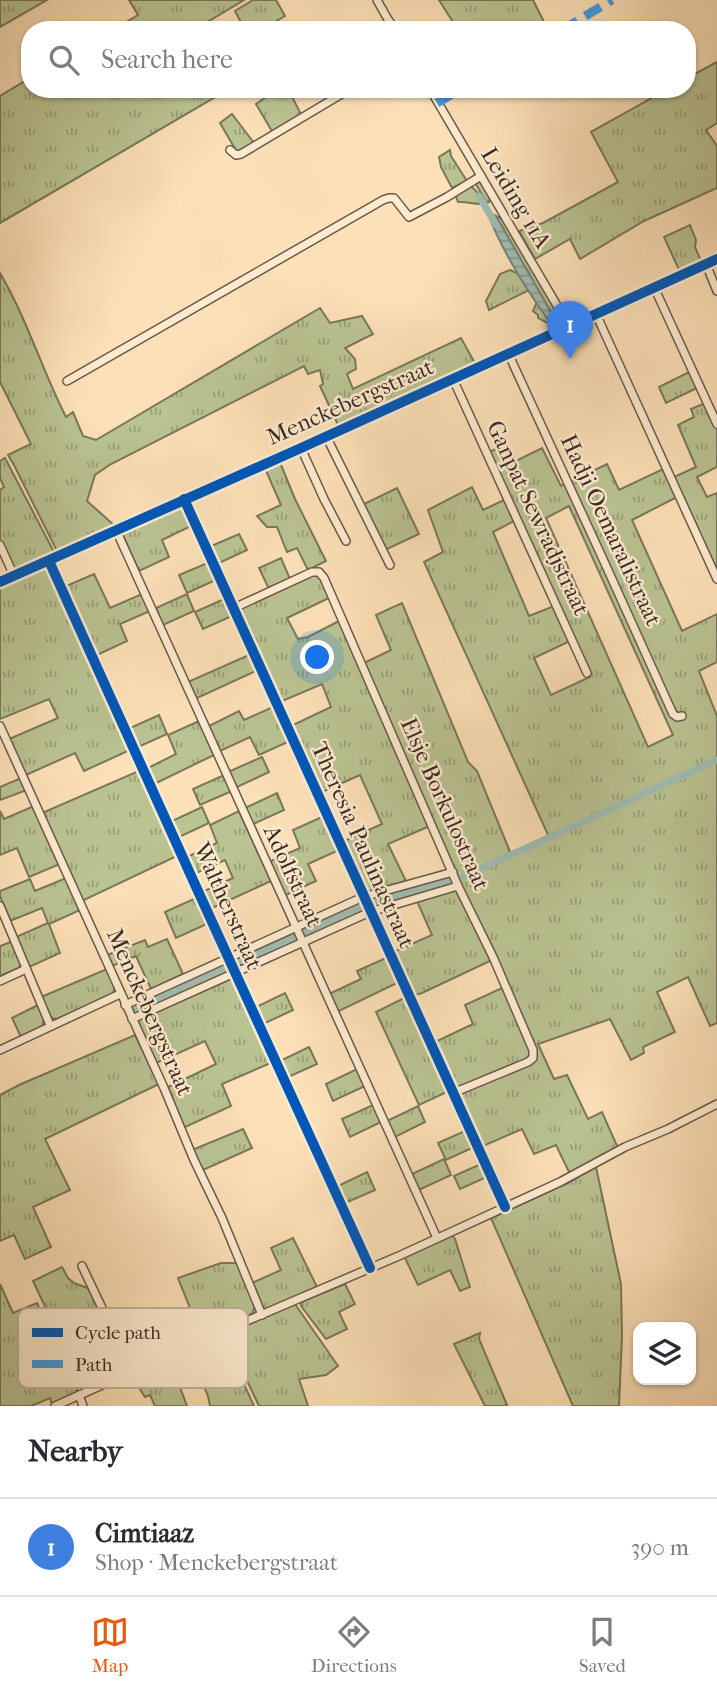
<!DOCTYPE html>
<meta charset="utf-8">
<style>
:root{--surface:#fff;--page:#f2f2f3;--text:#2b2b33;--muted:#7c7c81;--line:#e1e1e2;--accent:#ea580c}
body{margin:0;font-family:"IM FELL French Canon",serif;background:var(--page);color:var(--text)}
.controls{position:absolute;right:21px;bottom:21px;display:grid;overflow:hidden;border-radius:14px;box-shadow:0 2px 5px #0004}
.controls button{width:63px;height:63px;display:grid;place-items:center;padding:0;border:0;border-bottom:2px solid var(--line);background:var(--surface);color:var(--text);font:35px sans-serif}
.you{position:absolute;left:318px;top:658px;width:24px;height:24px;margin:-18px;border:5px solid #fff;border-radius:50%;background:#1a73e8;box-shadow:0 0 0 10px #1a73e833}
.badge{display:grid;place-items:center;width:46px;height:46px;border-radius:50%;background:var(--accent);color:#fff;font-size:23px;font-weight:700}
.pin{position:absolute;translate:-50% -58px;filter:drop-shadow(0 2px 4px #0008)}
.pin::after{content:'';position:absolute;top:37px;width:24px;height:21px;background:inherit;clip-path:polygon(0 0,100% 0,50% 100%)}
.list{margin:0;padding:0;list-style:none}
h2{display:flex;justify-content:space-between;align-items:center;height:91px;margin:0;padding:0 28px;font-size:30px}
h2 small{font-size:23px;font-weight:400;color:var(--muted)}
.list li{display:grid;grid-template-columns:46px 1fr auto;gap:21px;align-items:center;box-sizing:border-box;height:98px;padding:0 28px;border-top:2px solid var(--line)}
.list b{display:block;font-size:26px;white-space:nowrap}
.list p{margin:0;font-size:23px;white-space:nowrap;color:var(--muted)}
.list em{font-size:23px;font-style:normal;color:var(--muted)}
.icon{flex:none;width:38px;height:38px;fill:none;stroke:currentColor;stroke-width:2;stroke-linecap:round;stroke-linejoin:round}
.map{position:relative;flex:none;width:717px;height:1406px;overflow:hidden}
.search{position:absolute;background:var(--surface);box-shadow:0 2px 5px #0004;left:21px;right:21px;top:21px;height:77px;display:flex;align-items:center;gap:18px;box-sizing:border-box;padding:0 24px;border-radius:28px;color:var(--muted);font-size:26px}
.sheet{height:189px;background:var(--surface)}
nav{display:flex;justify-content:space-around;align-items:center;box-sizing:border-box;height:98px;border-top:2px solid var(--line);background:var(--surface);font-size:19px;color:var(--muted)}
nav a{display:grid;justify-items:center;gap:4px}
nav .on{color:var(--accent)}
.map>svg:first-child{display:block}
.grass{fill:url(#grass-tufts);stroke:#7a775a;stroke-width:2;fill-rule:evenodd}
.water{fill:url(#water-rules);stroke:#788279;stroke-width:2}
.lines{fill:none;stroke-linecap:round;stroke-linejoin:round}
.canal{stroke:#a0bcb3;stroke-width:7}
.minor-casing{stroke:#6b5848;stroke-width:10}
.minor{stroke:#fdebd0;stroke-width:7}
.quiet{stroke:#3f9ce0;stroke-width:9;stroke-dasharray:18 9;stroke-linecap:butt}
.cycleway-casing{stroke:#fdebd0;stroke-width:15}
.cycleway{stroke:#0057b8;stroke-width:10}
.labels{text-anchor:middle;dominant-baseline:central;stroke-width:5;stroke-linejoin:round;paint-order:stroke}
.street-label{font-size:23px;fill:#3b2b23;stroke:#fdebd0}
.key{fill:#fdebd0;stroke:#c3b19c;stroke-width:2}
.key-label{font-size:19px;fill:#3b2b23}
</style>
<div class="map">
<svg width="717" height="1406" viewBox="0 0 717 1406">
<defs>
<pattern id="grass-tufts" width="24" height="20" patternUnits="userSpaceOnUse" patternTransform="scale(1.75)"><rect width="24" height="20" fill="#bac392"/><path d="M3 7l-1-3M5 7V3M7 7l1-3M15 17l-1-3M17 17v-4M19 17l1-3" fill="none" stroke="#989f77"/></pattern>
<pattern id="water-rules" width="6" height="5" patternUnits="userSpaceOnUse" patternTransform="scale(1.75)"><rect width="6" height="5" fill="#a0bcb3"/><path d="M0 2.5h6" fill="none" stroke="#849991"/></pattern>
</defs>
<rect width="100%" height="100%" fill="#fce0b7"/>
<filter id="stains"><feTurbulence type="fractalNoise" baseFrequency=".00286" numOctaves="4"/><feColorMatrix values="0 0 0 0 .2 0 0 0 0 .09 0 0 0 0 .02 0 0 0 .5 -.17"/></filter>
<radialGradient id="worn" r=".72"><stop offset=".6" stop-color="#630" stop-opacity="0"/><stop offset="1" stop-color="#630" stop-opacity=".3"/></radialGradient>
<g class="grass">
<path d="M0 0H47L0 27Z"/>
<path d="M129 0H244L194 30H113L138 15Z"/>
<path d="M253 0H276L285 16 261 30H245L235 11Z"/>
<path d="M439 0H533L548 30H477L476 28 458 30Z"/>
<path d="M717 62V123L706 130 717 146V188L644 221 580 259 570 239 535 259 519 231 543 223 618 182 591 132 668 89H687V78Z"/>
<path d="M30 78V89H220L222 93 0 223V96Z"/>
<path d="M267 89H290L289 91 302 116 273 133 256 104 269 95Z"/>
<path d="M232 114 254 143 241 152H237L220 123Z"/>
<path d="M450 150 451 156 467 181 452 188 441 167 439 157Z"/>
<path d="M479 179 490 198 489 202C479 207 469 201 458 202L455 194 469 184 485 200 474 181Z"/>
<path d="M496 216 503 219 560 317V321L555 327 538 318V315L533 311 537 302 551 323 556 321Z"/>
<path d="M690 225 696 240 695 247 702 263 680 272 664 237Z"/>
<path d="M510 270 519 274 529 290 489 310 486 301 500 274Z"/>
<path d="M0 273C27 319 42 370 66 417L73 412 83 436 96 440 320 308 330 323 362 316 373 334 345 348 355 359 356 369 347 374 353 389 461 338 476 365 339 427 320 386 323 384 320 370 308 374 304 366 111 464 95 475 87 501 116 527 58 553 14 465 8 455 31 444 0 382Z"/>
<path d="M691 371 699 387 666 403 659 387Z"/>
<path d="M705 403 717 427V467L697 477 707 497 717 493V576L672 478 696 467 678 425 694 417 691 409Z"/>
<path d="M507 444 516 461 542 448 561 486 607 464 619 490 663 469 677 497 632 520 682 631 717 614V662L699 671 717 716V1023L710 1026 688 977 657 992 675 1032 643 1047 644 1053 631 1060 610 1019 538 1044 554 1079 567 1075 588 1119 602 1112 618 1148 570 1174 556 1145 534 1154 522 1129 481 1147 456 1095 529 1063 536 1051 532 1039 460 885 364 663 391 650 376 615 402 603 468 762 477 771 511 854 549 837 424 562 443 552 428 510 472 487 483 510 506 499 516 520 493 532 529 616 554 606 570 641 534 658 551 695 590 677 542 566 489 452ZM569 506 673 735 648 747 546 518Z"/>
<path d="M5 458 55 554 19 570 14 569 12 567 0 540V490L4 487 0 478V461Z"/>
<path d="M279 460 295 499 326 561 308 570 297 548 287 552 277 527H267L257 516 281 505 264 466Z"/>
<path d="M397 488 419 534 385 550 362 505Z"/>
<path d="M182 504 191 526 162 540 169 557 139 571 122 533 124 530Z"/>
<path d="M239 534 247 550 217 564 209 547Z"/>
<path d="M281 558 290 579 269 589 259 568Z"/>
<path d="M210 562 218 579 187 593 179 575Z"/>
<path d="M45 566 48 567 132 749 84 771 75 753 26 775 9 739 58 718 49 699 0 719V585Z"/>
<path d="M94 574 110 608 142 594 150 611 120 624 127 641 95 656 64 587Z"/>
<path d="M318 574 331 597 287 618 298 639 308 637 341 620 430 826 388 844 406 881 364 893 342 842 382 824 360 775 320 793 291 726 331 707 322 684 280 702 239 608 305 576Z"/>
<path d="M187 594 194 611 163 625 156 608Z"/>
<path d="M226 598 234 615 203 629 195 612Z"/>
<path d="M251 654 258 670 195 699 188 682Z"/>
<path d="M275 706 290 741 259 755 250 737 218 752 207 727 239 711 244 720Z"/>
<path d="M159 715 167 734 136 748 128 729Z"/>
<path d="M199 721 214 755 152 785 146 769 176 754 168 735Z"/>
<path d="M262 757 269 772 235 788 228 772Z"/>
<path d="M141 770 179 855 82 901 42 813Z"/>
<path d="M224 775 232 791 200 805 193 789Z"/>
<path d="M21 778 27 790 0 800V787Z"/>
<path d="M277 793 284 810 253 824 245 808Z"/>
<path d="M34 806 60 864 29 877 17 848 0 855V811L4 819Z"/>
<path d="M202 807 209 823 177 838 170 822Z"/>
<path d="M239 811 271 881 210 909 202 892 233 878 225 860 194 874 187 857 217 843 210 825Z"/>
<path d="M324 816 339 850 308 864 316 881 284 896 269 862 300 848 293 830Z"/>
<path d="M452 875 456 884 370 908 367 898Z"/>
<path d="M66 878 80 910 49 924 60 953 27 968 16 937 48 923 42 908 10 921 0 896V891L30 879 35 891Z"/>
<path d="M457 889 492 960 422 993 411 996 391 953 432 935 417 901Z"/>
<path d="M198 897 209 923 176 938 165 912Z"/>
<path d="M360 902 363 903 365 911 304 938 300 932 301 926Z"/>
<path d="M291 932H294L297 939 296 942 236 967 233 960Z"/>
<path d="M167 939 183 974 151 989 136 956 112 966 107 955 145 940 148 947Z"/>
<path d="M13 941 21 962 19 968 0 976V946Z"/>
<path d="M388 957 399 982 337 1012 329 994 361 979 357 971Z"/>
<path d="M224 962 227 963 229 971 227 973 134 1016 130 1008 132 1004Z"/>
<path d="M107 969C111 977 118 987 112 995L57 1019 51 1018 41 997Z"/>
<path d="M234 977 273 1062 222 1084 231 1106 183 1128 166 1088 216 1064 205 1041 154 1064 136 1023 138 1020Z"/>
<path d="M504 987 530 1044 531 1057 527 1060 455 1090 433 1043 473 1024 465 1005Z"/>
<path d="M285 993 293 1010 261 1025 254 1008Z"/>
<path d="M406 997 449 1091 419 1105 376 1012Z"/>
<path d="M38 1005C41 1013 46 1020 42 1027L21 1037 12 1018Z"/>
<path d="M135 1035 159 1084 45 1139 70 1190 33 1207 51 1247 25 1259 14 1235 0 1241V1095L19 1085Z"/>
<path d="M309 1047 317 1064 286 1078 278 1062Z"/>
<path d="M357 1069 365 1086 333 1101 326 1084Z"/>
<path d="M373 1105 381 1122 350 1137 342 1119Z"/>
<path d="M418 1106 425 1122 395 1137 387 1121Z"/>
<path d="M243 1129 252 1148 201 1171 192 1150Z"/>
<path d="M467 1130 474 1147 446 1160 438 1143Z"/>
<path d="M444 1159 451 1175 419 1190 412 1174Z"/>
<path d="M483 1163 489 1176 460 1189 454 1176Z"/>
<path d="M596 1167 621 1284 622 1336 619 1406H573L491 1218 566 1184Z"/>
<path d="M367 1172 375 1190 343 1204 336 1187Z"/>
<path d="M451 1234 455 1239 470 1287 460 1291 450 1270 418 1285 404 1256Z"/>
<path d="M293 1238 317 1287 265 1310 261 1309 257 1292 252 1283 281 1270 271 1248Z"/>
<path d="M221 1263H239C243 1274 258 1302 253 1312 250 1318 210 1334 202 1338L178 1278Z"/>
<path d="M62 1267 68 1278 74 1283 88 1288 106 1323 124 1368 123 1372 84 1390 33 1281Z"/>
<path d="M0 1284 13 1313 37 1303 78 1388 75 1393 52 1404 50 1398 31 1406H0Z"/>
<path d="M345 1284 355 1304 339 1312 347 1329 326 1339 301 1306V1302Z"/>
<path d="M295 1304 338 1366 326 1375 299 1379 308 1406H259L241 1368 219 1335Z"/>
<path d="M480 1333 479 1339 507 1405 504 1406H485L454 1344Z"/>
<path d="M216 1338 237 1369 254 1406H210L208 1396 188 1349Z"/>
<path d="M169 1358 187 1406H155L150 1395 145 1397 131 1375Z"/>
</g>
<path class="water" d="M496 216 556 321 551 324C528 292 505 256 490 219Z"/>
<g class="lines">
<g class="canal">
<path d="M479 196 496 225"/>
<path d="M463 877 717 760"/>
<path d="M371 902 448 882"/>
<path d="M305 932 361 906"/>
<path d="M242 960 294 937"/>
<path d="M134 1009 224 967"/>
</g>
<g class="minor-casing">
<g id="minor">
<path d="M377 0 394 30"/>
<path d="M376 30 390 22"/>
<path d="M430 89 569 326"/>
<path d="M230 150 236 155 241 154 350 89"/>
<path d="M706 264 717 291"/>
<path d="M654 287 717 424"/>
<path d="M596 314 717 579"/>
<path d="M508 353 602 557 673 714 677 717 682 716"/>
<path d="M453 379 587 673"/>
<path d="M67 381 383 200 389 198H394L409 217 447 197 481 176"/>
<path d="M326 436 390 565"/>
<path d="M301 448 324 499 346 541"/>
<path d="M184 499 505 1207"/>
<path d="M116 530 437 1238"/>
<path d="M0 545 14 576"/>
<path d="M49 561C155 797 262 1033 370 1268"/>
<path d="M0 582 301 448 717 259"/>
<path d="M234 608 312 572H319L324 578 458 886 493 957 533 1050V1058L528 1062 453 1093"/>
<path d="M0 726 164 1088 194 1160 222 1218 262 1315"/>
<path d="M0 906 50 1025"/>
<path d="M0 981 26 969"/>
<path d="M125 1005 363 897 453 872"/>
<path d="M132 1019 370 912 458 886"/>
<path d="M0 1050 120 994"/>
<path d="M82 1266 113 1331 130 1373"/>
<path d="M79 1395 83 1406"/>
<path d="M55 1406 221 1332 401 1255 560 1182 625 1147 668 1129 717 1104"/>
</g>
</g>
<use href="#minor" class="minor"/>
<g class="quiet">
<path d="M562 30 612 0"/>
<path d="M437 103 461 89"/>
</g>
<g class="cycleway-casing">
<g id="cycleway">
<path d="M184 499 505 1207"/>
<path d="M49 561C155 797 262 1033 370 1268"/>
<path d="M0 582 301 448 717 259"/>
</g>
</g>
<use href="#cycleway" class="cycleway"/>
</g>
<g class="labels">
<g class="street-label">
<text transform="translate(516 198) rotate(59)">Leiding 11A</text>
<text transform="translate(350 402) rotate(-24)">Menckebergstraat</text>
<text transform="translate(538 518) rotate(65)">Ganpat Sewradjstraat</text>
<text transform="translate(611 530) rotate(65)">Hadji Oemaralistraat</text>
<text transform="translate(445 804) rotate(66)">Elsje Borkulostraat</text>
<text transform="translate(363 845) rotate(66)">Theresia Paulinastraat</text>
<text transform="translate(293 876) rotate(65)">Adolfstraat</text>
<text transform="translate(228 906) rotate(66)">Waltherstraat</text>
<text transform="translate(150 1012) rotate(66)">Menckebergstraat</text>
</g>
</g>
<rect x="18" y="1308" width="230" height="80" rx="10" class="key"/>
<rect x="32" y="1328" width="31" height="9" fill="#0057b8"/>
<rect x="32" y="1360" width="31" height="8" fill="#3f9ce0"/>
<g class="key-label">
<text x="75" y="1339">Cycle path</text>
<text x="75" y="1371">Path</text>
</g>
<rect width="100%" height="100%" filter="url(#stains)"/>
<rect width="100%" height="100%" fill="url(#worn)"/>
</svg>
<div class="controls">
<button><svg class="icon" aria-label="layers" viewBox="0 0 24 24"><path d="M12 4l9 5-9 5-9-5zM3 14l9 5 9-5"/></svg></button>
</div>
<div class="you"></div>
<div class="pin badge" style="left:570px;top:359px;background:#3f7fe0">1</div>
<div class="search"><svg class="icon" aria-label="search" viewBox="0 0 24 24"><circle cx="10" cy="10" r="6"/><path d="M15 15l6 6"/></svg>Search here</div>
</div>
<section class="sheet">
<h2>Nearby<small></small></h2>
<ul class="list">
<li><span class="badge" style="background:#3f7fe0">1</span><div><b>Cimtiaaz</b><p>Shop · Menckebergstraat</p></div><em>390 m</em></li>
</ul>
</section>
<nav>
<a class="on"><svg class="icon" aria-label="map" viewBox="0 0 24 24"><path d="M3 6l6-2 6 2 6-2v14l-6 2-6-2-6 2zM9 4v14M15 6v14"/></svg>Map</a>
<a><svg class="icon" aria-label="directions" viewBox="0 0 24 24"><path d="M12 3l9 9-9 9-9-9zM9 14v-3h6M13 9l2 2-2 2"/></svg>Directions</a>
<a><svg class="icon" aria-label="saved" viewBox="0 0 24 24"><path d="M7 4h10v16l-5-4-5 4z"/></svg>Saved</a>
</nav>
